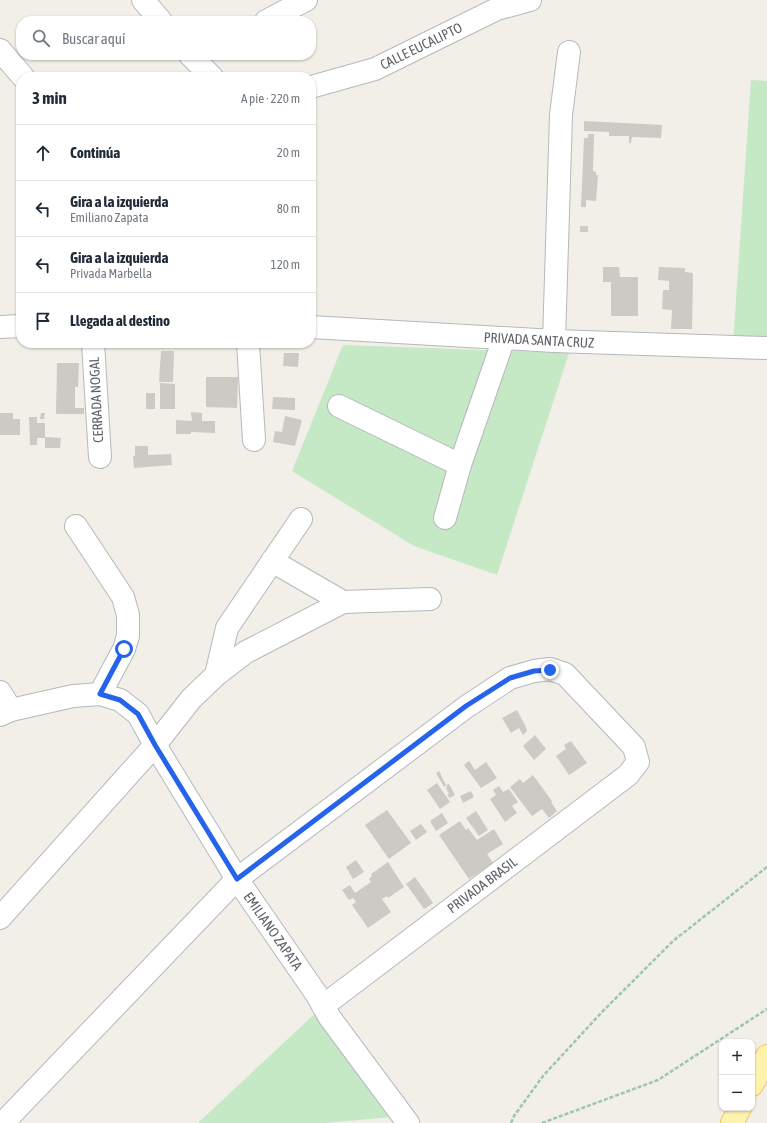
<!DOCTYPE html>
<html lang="es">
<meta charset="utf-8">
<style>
:root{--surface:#fff;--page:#f6f6f7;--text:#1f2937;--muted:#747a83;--line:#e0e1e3}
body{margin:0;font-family:"Asap Condensed",sans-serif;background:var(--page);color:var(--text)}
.controls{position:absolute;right:12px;bottom:12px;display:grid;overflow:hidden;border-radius:8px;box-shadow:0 1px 3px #0004}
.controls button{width:36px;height:36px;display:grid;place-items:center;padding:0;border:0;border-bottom:1px solid var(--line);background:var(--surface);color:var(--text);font:20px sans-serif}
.stop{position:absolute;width:12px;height:12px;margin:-9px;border:3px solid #2563eb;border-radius:50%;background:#fff}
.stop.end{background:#2563eb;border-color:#fff;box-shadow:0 1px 4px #0008}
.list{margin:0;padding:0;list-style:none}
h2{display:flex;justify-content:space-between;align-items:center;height:52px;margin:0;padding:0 16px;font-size:17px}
h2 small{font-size:13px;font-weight:400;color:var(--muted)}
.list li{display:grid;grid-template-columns:26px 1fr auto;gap:12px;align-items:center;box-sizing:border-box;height:56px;padding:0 16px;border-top:1px solid var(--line)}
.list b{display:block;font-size:15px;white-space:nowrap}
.list p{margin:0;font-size:13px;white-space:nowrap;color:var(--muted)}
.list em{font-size:13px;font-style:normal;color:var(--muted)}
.icon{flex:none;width:22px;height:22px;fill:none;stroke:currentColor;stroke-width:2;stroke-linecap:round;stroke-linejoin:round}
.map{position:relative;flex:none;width:767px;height:1123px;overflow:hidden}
.search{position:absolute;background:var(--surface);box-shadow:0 1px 3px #0004;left:16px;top:16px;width:300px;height:44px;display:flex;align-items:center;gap:10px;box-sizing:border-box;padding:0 14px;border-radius:16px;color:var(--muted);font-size:15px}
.panel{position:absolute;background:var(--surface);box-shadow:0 1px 3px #0004;left:16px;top:72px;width:300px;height:276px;border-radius:16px}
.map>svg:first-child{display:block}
.green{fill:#c5e8c5}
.building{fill:#cccac5}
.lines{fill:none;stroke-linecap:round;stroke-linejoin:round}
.minor-casing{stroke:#b5b8bc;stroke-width:24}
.major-casing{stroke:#f2c960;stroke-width:24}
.path{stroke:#9cc7a9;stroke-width:2.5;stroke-dasharray:4 2;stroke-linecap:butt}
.minor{stroke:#fff;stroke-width:22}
.major{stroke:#fff2af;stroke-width:22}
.route{stroke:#2563eb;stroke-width:5}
.labels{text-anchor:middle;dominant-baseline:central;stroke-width:3.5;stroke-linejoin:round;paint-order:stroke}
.street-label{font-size:14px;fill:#5f6368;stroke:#fff}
</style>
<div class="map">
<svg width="767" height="1123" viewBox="0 0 767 1123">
<rect width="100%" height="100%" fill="#f1efe8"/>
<g class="green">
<path d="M751 80 767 81V360L732 359Z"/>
<path d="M343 345 569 353 497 575 414 546 292 471Z"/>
<path d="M323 1006 402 1116 325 1123H198Z"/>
</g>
<g class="building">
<path d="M584 121 662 125 661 138 632 137 631 143H629V136H609V132L584 131Z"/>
<path d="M588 134H594L593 171 596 172V175H598L596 201 586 200V207H581L584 138H588Z"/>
<rect x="580" y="226" width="8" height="6"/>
<path d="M603 267H619L620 277H638V316H611V282H603Z"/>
<path d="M659 267 685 268V272L693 273 692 329H671L672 310 662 309 663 290H669V281L658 280Z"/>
<path d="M161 351H174L173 382H159Z"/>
<path d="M284 353H299L298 367 283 366Z"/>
<path d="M57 363H79L78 387H75V408H84V414H56Z"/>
<path d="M206 377H238L237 408 206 407Z"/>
<path d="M160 383 175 384V409H160Z"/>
<rect x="146" y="393" width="9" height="16"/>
<path d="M273 397 295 398V410L272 409Z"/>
<path d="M191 412 202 413V421H215V433L191 432V434H176V420L192 421Z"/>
<path d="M0 413H13V419H20V435H0Z"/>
<path d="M41 413H45L44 419H40Z"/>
<path d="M285 416 302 420 295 446 273 442 275 431 282 432Z"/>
<path d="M29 417H37V423H45V437L61 438 60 448H45V438H37V445H30Z"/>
<path d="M135 446H148V455L171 454 172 465 134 468 133 456H135Z"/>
<path d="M517 710 525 725 527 731 523 735 519 728 511 733 502 718Z"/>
<path d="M535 735 546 749 534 760 523 746Z"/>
<path d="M571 741 587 763 569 775 556 756 566 749 564 745Z"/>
<path d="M469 761 475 770 486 762 497 778 481 788 464 765Z"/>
<path d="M439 771 446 785 444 787 436 773Z"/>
<path d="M533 775 552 801 551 802 557 811 549 818 542 809 532 816 510 787 520 779 523 783Z"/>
<path d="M437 783 450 802 440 809 427 790Z"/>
<path d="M449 784 455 795 450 798 447 795 449 794 446 788 447 787 446 785Z"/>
<path d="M499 786 503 792 509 789 518 802 512 806 517 813 505 822 490 799 496 795 493 790Z"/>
<path d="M471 791 474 797 463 803 460 796Z"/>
<path d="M387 810 411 843 389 859 365 825Z"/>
<path d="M476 811 488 830 479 836 466 818Z"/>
<path d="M442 813 448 823 436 831 430 821Z"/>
<path d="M460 821 466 830 468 828 477 840 494 829 503 844 487 854 493 863 469 879 439 835Z"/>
<path d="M421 824 427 832 416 840 410 831Z"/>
<path d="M356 860 364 872 353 879 346 867Z"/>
<path d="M388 862 404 887 388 898 387 896 382 899 391 912 368 928 352 905 356 902 353 898 349 900 342 890 350 885 355 893 371 882 369 879 372 876 371 874Z"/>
<path d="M415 877 433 903 424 909 406 884Z"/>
</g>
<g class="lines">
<g class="minor-casing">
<g id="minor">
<path d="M143 0 161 21"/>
<path d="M266 21 306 0"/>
<path d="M0 50 23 77"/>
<path d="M190 55 212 77"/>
<path d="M311 87 375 69 497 9 530 0"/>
<path d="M0 327 21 326"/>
<path d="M311 327 554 341 767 348"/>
<path d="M554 341 561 115 569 52"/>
<path d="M93 343 100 457"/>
<path d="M248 343 254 440"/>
<path d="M339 406 460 465 504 338"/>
<path d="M445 518 460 465"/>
<path d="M76 526 123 597 128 615V636L124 649 100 694"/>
<path d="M272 561 343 602"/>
<path d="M216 675 227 628 301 519"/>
<path d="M0 692 11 710"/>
<path d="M0 715 11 710 73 696 100 694 120 700 138 714 155 745 237 879 317 995 330 1018 408 1123"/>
<path d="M0 918 155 745 191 699 216 675 246 652 343 602 430 599"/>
<path d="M3 1123 237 879 466 707 510 678 534 671 550 669 565 674 634 747 638 762 628 775 323 1006"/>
</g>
</g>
<g class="major-casing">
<g id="major">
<path d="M752 1085 767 1056"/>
<path d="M732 1123 740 1108"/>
</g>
</g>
<g class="path">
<path d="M511 1123 514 1116 543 1076 602 1012 673 941 767 867"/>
<path d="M542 1123 658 1080 767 1009"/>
</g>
<use href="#minor" class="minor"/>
<use href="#major" class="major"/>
</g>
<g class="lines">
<path class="route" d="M124 649 100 694 120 700 138 714 155 745 237 879 466 706 510 678 534 671 550 670"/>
</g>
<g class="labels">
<g class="street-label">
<text transform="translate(421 46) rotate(-26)">CALLE EUCALIPTO</text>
<text transform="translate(539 340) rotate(3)">PRIVADA SANTA CRUZ</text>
<text transform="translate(96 400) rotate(-93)">CERRADA NOGAL</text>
<text transform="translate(482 885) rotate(-37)">PRIVADA BRASIL</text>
<text transform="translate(273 931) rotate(55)">EMILIANO ZAPATA</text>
</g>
</g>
</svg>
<div class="controls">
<button>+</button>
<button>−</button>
</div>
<div class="stop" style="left:124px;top:649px"></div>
<div class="stop end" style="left:550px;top:670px"></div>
<div class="search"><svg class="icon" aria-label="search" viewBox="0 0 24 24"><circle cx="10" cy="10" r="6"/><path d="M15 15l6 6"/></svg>Buscar aquí</div>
<section class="panel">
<h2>3 min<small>A pie · 220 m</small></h2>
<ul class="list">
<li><svg class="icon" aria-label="ahead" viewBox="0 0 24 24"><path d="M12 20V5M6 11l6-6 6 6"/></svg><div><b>Continúa</b></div><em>20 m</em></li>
<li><svg class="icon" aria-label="left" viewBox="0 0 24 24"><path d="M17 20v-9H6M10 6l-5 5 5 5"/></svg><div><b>Gira a la izquierda</b><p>Emiliano Zapata</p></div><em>80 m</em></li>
<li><svg class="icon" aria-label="left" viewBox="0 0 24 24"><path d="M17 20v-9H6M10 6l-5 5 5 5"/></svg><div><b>Gira a la izquierda</b><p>Privada Marbella</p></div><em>120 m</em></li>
<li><svg class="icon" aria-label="arrive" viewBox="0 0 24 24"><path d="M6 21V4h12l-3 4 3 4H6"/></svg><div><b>Llegada al destino</b></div></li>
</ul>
</section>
</div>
